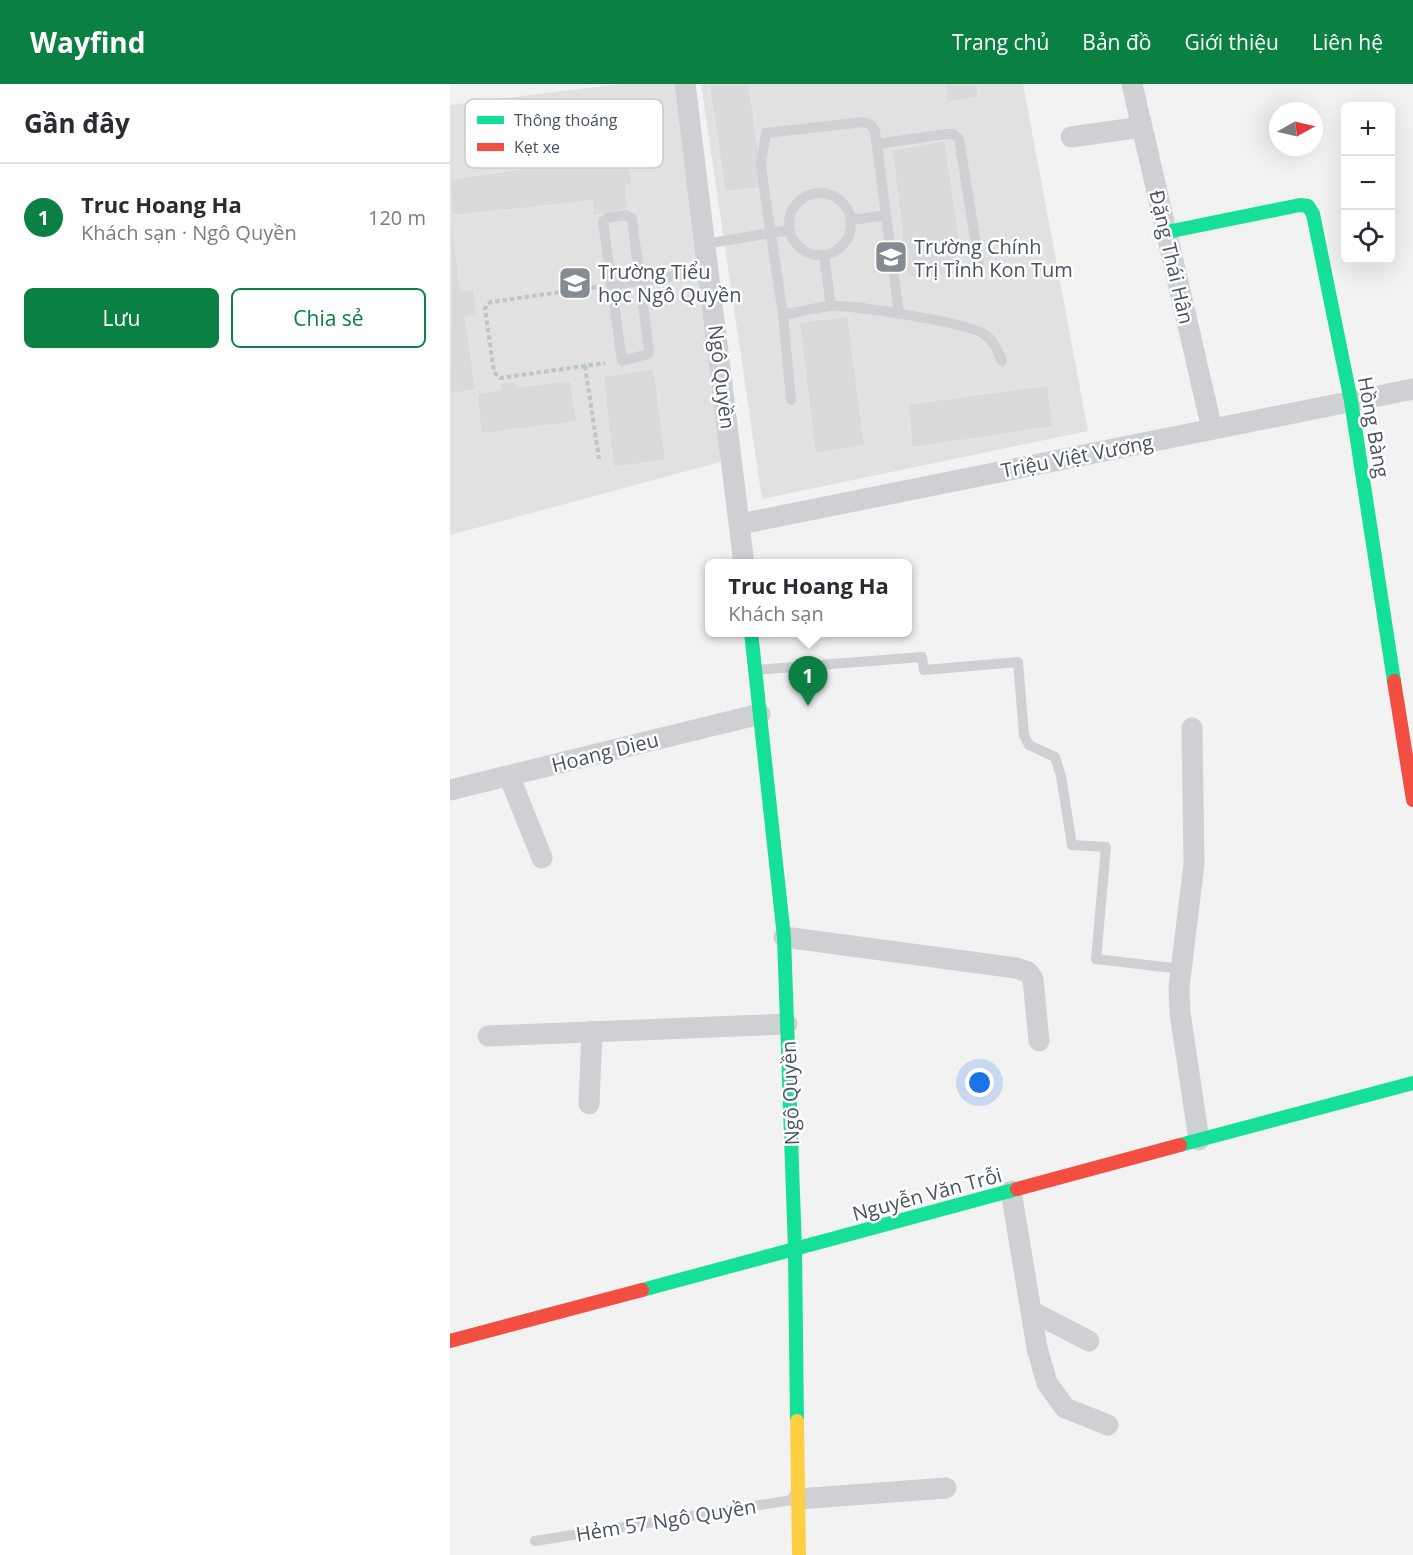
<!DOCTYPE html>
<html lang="vi">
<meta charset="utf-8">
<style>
:root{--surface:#fff;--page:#f2f2f3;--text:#2b2b33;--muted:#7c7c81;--line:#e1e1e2;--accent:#0b8043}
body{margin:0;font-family:"Open Sans",sans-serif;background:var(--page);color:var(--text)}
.controls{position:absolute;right:18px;top:18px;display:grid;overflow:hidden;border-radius:9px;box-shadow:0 6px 24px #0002}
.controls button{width:54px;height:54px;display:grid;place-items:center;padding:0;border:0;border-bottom:2px solid var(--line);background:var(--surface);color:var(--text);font:30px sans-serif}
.compass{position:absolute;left:819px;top:18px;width:54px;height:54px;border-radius:50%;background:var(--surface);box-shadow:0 6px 24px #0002;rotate:82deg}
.you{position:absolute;left:530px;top:999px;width:21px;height:21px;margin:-15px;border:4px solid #fff;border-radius:50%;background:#1a73e8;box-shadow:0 0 0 9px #1a73e833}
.badge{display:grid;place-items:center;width:39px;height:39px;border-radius:50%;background:var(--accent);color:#fff;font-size:20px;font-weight:700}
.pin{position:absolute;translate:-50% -50px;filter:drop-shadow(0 2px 3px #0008)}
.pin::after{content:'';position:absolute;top:32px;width:21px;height:18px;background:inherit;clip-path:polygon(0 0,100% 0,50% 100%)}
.popup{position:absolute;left:255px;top:475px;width:207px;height:78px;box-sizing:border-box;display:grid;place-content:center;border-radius:9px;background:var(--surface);filter:drop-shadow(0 2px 4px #0005);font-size:20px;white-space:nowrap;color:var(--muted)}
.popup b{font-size:22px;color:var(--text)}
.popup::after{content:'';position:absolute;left:50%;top:100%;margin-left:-12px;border:12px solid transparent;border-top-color:var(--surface)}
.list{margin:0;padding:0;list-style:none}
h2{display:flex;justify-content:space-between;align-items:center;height:78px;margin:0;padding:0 24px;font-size:26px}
h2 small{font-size:20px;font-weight:400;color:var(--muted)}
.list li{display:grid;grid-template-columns:39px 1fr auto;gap:18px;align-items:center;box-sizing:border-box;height:108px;padding:0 24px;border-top:2px solid var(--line)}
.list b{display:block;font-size:22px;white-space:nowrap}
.list p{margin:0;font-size:20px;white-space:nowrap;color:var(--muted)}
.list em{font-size:20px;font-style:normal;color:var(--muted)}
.actions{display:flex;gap:12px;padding:18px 24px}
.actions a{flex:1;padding:14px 0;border:2px solid var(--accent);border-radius:9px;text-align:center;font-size:21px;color:var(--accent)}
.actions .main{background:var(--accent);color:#fff}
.icon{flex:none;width:33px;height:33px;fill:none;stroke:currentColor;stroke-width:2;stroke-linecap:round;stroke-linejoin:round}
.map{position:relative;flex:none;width:963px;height:1471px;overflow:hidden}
header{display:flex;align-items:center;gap:36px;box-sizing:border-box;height:84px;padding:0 30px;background:var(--accent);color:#fff}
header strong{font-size:28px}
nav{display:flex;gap:33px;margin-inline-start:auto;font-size:21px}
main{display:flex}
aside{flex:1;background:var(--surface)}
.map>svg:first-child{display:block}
.education{fill:#e1e1e2}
.building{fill:#dadadd;stroke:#e4e4e5;stroke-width:1.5}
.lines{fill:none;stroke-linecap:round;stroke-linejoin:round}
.path{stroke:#bbc7c4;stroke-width:4;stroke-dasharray:4.5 3;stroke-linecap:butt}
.lane{stroke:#ced0d3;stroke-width:10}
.street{stroke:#ced0d3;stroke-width:21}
.fast{stroke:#16e098;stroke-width:14}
.slow{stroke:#ffcf43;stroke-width:14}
.jam{stroke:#f24e42;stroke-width:14}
.labels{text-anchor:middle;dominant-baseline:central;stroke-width:5;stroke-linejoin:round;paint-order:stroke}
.poi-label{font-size:20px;fill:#49535f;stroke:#fff;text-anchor:start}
.street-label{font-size:20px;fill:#49535f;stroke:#fff}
.key{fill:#fff;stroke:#c8cbcf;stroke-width:1.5}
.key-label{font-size:16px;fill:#49535f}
</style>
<header>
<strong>Wayfind</strong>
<nav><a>Trang chủ</a><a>Bản đồ</a><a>Giới thiệu</a><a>Liên hệ</a></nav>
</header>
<main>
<aside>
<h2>Gần đây<small></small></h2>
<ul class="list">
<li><span class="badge">1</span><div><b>Truc Hoang Ha</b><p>Khách sạn · Ngô Quyền</p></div><em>120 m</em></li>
</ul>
<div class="actions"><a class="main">Lưu</a><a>Chia sẻ</a></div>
</aside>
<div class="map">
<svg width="963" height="1471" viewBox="0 0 963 1471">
<rect width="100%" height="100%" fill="#f3f2f2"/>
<g class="education">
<path d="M169 0H224L274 377 0 451V21Z"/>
<path d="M251 0H573L638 347 312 415Z"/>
</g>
<g class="building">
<path d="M259 0H299L314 104 275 108Z"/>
<path d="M494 0H527L528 14 497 19Z"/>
<path d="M165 35 172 74 178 73 182 101 176 100 178 125 143 132 142 117 1 132 0 95 135 76 130 40Z"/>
<path d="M495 56 515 190 457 194 442 66Z"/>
<path d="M1 132 11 207 24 205 27 232 16 234 26 306 0 310Z"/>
<path d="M398 232 415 362 365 370 349 238Z"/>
<path d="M204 284 216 376 163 384 153 292Z"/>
<path d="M121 296 127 338 31 350 27 310 50 305 49 299 66 297 67 303Z"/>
<path d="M598 301 603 343 462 364 458 320Z"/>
</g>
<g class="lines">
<g class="path">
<path d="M146 203 41 218 37 220 35 225 44 288 50 294 155 279"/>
<path d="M135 282 149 375"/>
</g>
<g class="lane">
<path d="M427 60 496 50H503L509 55 530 185"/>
<circle cx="370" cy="140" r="31"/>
<path d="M176 131 182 135 199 267 198 270 172 277 153 138 157 134Z"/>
<path d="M402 136 436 131"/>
<path d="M255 160 339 146"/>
<path d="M374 172 381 222"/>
<path d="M162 201 258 187"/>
<path d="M333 231C348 228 363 224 379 222 399 220 519 239 534 250 544 256 547 267 552 277"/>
<path d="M341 316 333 231 314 104 311 79 316 49 414 38 421 41 425 47 449 230"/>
<path d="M306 586 472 573 474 586 568 578 574 651 579 661 605 673 611 692 622 761 656 763 646 875 731 885"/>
<path d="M85 1457 348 1415"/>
</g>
<g class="street">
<path d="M235 0 294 480"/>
<path d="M682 0 762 345"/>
<path d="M621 53 692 43"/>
<path d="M290 440 963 305"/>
<path d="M742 644 744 780 729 903 730 929 749 1056"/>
<path d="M59 692 92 774"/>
<path d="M0 706 310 630"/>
<path d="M334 853 566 884 578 888 583 895 589 957"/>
<path d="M38 952 337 940"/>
<path d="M139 1020 142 947"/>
<path d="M561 1107 587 1264 597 1299 615 1324 658 1341"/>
<path d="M581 1227 639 1257"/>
<path d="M348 1415 496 1404"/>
</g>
<g class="fast">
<path d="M717 148 850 121 858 122 863 130 901 317 944 597"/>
<path d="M301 548 334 853 345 1166 347 1337"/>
<path d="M730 1061 963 999"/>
<path d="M192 1206 567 1105"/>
</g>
<path class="slow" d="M347 1337 349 1471"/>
<g class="jam">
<path d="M944 597 963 716"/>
<path d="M567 1105 730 1061"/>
<path d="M0 1257 192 1206"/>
</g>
</g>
<defs>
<g id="school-square" transform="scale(1.725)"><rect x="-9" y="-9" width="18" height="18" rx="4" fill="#848b92" stroke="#fff"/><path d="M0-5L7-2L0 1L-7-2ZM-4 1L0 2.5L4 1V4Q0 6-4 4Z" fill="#fff"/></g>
</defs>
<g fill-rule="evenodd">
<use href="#school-square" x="441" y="173"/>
<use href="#school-square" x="125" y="199"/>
</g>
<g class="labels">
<g class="poi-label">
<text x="464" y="162">Trường Chính<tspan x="464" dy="23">Trị Tỉnh Kon Tum</tspan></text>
<text x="148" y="187">Trường Tiểu<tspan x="148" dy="23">học Ngô Quyền</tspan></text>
</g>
<g class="street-label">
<text transform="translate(722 173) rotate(77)">Đặng Thái Hân</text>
<text transform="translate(272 293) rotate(83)">Ngô Quyền</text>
<text transform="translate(924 343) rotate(80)">Hồng Bàng</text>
<text transform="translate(627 372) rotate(-11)">Triệu Việt Vương</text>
<text transform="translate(155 668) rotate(-14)">Hoang Dieu</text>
<text transform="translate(340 1009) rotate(-92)">Ngô Quyền</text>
<text transform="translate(477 1110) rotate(-15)">Nguyễn Văn Trỗi</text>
<text transform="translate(216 1436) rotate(-9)">Hẻm 57 Ngô Quyền</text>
</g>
</g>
<rect x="15" y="15" width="198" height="69" rx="9" class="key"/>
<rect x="27" y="32" width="27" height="8" fill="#16e098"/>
<rect x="27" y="59" width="27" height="8" fill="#f24e42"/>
<g class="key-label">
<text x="64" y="42">Thông thoáng</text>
<text x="64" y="69">Kẹt xe</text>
</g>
</svg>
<div class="controls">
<button>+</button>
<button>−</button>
<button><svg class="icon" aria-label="locate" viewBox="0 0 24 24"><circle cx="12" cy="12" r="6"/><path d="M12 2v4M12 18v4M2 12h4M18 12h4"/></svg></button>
</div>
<svg class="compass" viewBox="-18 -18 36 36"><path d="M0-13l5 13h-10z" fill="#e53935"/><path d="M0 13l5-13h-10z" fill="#7c7c81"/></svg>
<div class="you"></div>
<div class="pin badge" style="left:358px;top:622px">1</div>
<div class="popup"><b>Truc Hoang Ha</b>Khách sạn</div>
</div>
</main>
